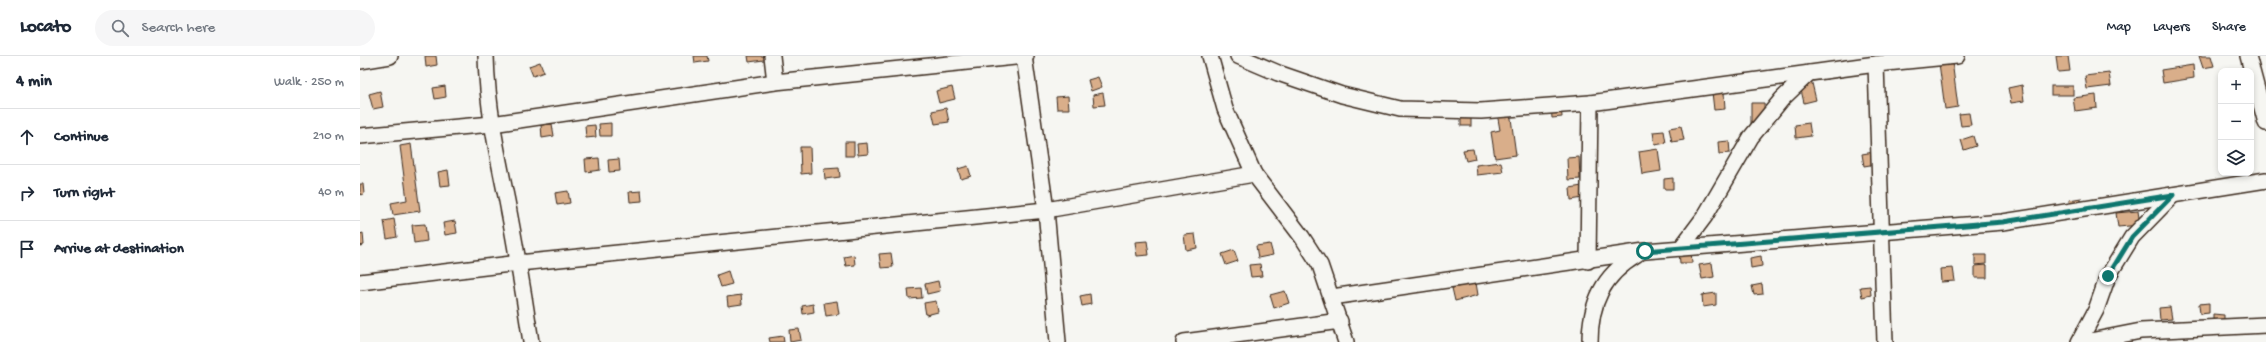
<!DOCTYPE html>
<meta charset="utf-8">
<style>
:root{--surface:#fff;--page:#f6f6f7;--text:#1f2937;--muted:#747a83;--line:#e0e1e3}
body{margin:0;font-family:"Gochi Hand",sans-serif;background:var(--page);color:var(--text)}
.controls{position:absolute;right:12px;top:12px;display:grid;overflow:hidden;border-radius:8px;box-shadow:0 2px 6px #0003}
.controls button{width:36px;height:36px;display:grid;place-items:center;padding:0;border:0;border-bottom:1px solid var(--line);background:var(--surface);color:var(--text);font:20px sans-serif}
.stop{position:absolute;width:12px;height:12px;margin:-9px;border:3px solid #0f766e;border-radius:50%;background:#fff}
.stop.end{background:#0f766e;border-color:#fff;box-shadow:0 1px 4px #0008}
.list{margin:0;padding:0;list-style:none}
h2{display:flex;justify-content:space-between;align-items:center;height:52px;margin:0;padding:0 16px;font-size:17px}
h2 small{font-size:13px;font-weight:400;color:var(--muted)}
.list li{display:grid;grid-template-columns:26px 1fr auto;gap:12px;align-items:center;box-sizing:border-box;height:56px;padding:0 16px;border-top:1px solid var(--line)}
.list b{display:block;font-size:15px;white-space:nowrap}
.list em{font-size:13px;font-style:normal;color:var(--muted)}
.icon{flex:none;width:22px;height:22px;fill:none;stroke:currentColor;stroke-width:2;stroke-linecap:round;stroke-linejoin:round}
.map{position:relative;flex:none;width:1906px;height:286px;overflow:hidden}
header{display:flex;align-items:center;gap:24px;box-sizing:border-box;height:56px;padding:0 20px;background:var(--surface);border-bottom:1px solid var(--line)}
header strong{font-size:19px}
nav{display:flex;gap:22px;margin-inline-start:auto;font-size:14px}
.search{width:280px;height:36px;background:var(--page);display:flex;align-items:center;gap:10px;box-sizing:border-box;padding:0 14px;border-radius:22px;color:var(--muted);font-size:15px}
main{display:flex}
aside{flex:1;background:var(--surface)}
.map>svg:first-child{display:block}
.building{fill:#d9ae8a;stroke:#3b2a1e}
.lines{fill:none;stroke-linecap:round;stroke-linejoin:round}
.minor-casing{stroke:#3b2a1e;stroke-width:18}
.minor{stroke:#f6f6f2;stroke-width:15}
.route{stroke:#0f766e;stroke-width:5}
</style>
<header>
<strong>Locato</strong>
<div class="search"><svg class="icon" aria-label="search" viewBox="0 0 24 24"><circle cx="10" cy="10" r="6"/><path d="M15 15l6 6"/></svg>Search here</div>
<nav><a>Map</a><a>Layers</a><a>Share</a></nav>
</header>
<main>
<aside>
<h2>4 min<small>Walk · 250 m</small></h2>
<ul class="list">
<li><svg class="icon" aria-label="ahead" viewBox="0 0 24 24"><path d="M12 20V5M6 11l6-6 6 6"/></svg><div><b>Continue</b></div><em>210 m</em></li>
<li><svg class="icon" aria-label="right" viewBox="0 0 24 24"><path d="M7 20v-9h11M14 6l5 5-5 5"/></svg><div><b>Turn right</b></div><em>40 m</em></li>
<li><svg class="icon" aria-label="arrive" viewBox="0 0 24 24"><path d="M6 21V4h12l-3 4 3 4H6"/></svg><div><b>Arrive at destination</b></div></li>
</ul>
</aside>
<div class="map">
<svg width="1906" height="286" viewBox="0 0 1906 286">
<rect width="100%" height="100%" fill="#f6f6f2"/>
<filter id="ink" filterUnits="userSpaceOnUse"><feTurbulence type="fractalNoise" baseFrequency=".025" numOctaves="2"/><feDisplacementMap in="SourceGraphic" scale="8" xChannelSelector="R" yChannelSelector="G"/><feConvolveMatrix kernelMatrix="1 2 1 2 8 2 1 2 1" color-interpolation-filters="sRGB"/></filter>
<g filter="url(#ink)">
<g class="building">
<path d="M65 0H76L77 9 66 11Z"/>
<path d="M334 0H347L348 5 335 7Z"/>
<path d="M388 0H411V3L389 6Z"/>
<path d="M1696 0H1708L1710 15 1698 16Z"/>
<path d="M1839 0H1851L1854 10 1843 12Z"/>
<path d="M1592 5 1598 51 1585 53 1579 7Z"/>
<path d="M180 6 184 16 173 20 169 10Z"/>
<path d="M1833 9 1834 22 1803 27 1801 14Z"/>
<path d="M1749 17 1751 30 1727 33 1725 20Z"/>
<path d="M738 21 742 31 731 35 728 24Z"/>
<path d="M1451 23 1456 44 1444 47 1439 25Z"/>
<path d="M1662 29 1664 45 1651 47 1648 32Z"/>
<path d="M85 30 86 41 75 43 73 32Z"/>
<rect x="1691" y="30" width="22" height="9"/>
<path d="M592 31 595 43 579 47 576 35Z"/>
<path d="M20 35 23 51 13 53 9 38Z"/>
<path d="M1352 36H1364L1365 53 1354 54Z"/>
<path d="M743 37 745 49 734 50 733 39Z"/>
<path d="M1736 39 1737 52 1715 55 1713 42Z"/>
<path d="M708 40 709 53H697L696 41Z"/>
<path d="M1391 47H1404L1405 72H1391Z"/>
<path d="M1191 50H1201L1202 61 1192 62Z"/>
<path d="M586 52 589 66 575 68 572 55Z"/>
<path d="M1150 55 1156 99 1135 102 1131 76 1140 74 1137 57Z"/>
<path d="M1609 57 1611 69 1601 70 1599 58Z"/>
<rect x="1101" y="60" width="10" height="10"/>
<path d="M251 67V80H240L239 68Z"/>
<path d="M1449 67 1451 80 1436 82 1435 69Z"/>
<path d="M192 68 194 80 182 82 181 69Z"/>
<path d="M235 69 236 81 226 82 225 70Z"/>
<path d="M1321 70 1324 84 1312 86 1309 72Z"/>
<path d="M1304 75 1306 87 1295 89 1293 76Z"/>
<path d="M1613 80 1616 90 1604 94 1601 84Z"/>
<path d="M1369 85 1370 97 1359 98 1358 86Z"/>
<rect x="485" y="86" width="9" height="14"/>
<path d="M507 87 508 98 498 99 497 88Z"/>
<path d="M51 88 60 155 33 159 31 147 47 144 40 90Z"/>
<path d="M440 91H450L451 117 441 118Z"/>
<path d="M1113 93 1115 103 1106 105 1103 94Z"/>
<path d="M1298 93 1301 115 1282 118 1279 96Z"/>
<path d="M1514 96 1516 108 1504 110 1502 98Z"/>
<path d="M1219 101 1220 123 1208 124 1207 102Z"/>
<path d="M239 102 240 114 226 116 225 103Z"/>
<path d="M259 103 260 115 249 116 248 104Z"/>
<path d="M1141 106 1143 116 1117 119 1116 109Z"/>
<path d="M608 110 611 120 601 123 598 113Z"/>
<path d="M479 112 480 121 465 123 464 113Z"/>
<path d="M88 114 90 129 80 130 78 116Z"/>
<path d="M1313 122V133H1304V123Z"/>
<path d="M0 128H3L4 138 0 139Z"/>
<path d="M1222 130 1223 142 1211 144 1210 132Z"/>
<path d="M208 135 210 147 197 149 195 137Z"/>
<path d="M281 135 282 145 270 146 269 136Z"/>
<path d="M1721 142 1722 156 1710 158 1709 144Z"/>
<path d="M1778 155 1780 169 1758 171 1756 157Z"/>
<path d="M34 163 37 181 27 183 24 165Z"/>
<path d="M95 165 97 177 85 179 83 167Z"/>
<path d="M65 168 67 185 54 187 52 169Z"/>
<path d="M3 177 4 189 0 190V178Z"/>
<path d="M835 178 837 192 826 194 824 179Z"/>
<path d="M787 185 789 199 777 200 775 186Z"/>
<path d="M910 188 913 199 898 202 896 190Z"/>
<path d="M874 194 878 205 866 209 862 198Z"/>
<path d="M1319 195H1331L1332 207H1320Z"/>
<path d="M531 197 533 211 521 212 519 198Z"/>
<path d="M494 199 495 209 486 210 484 201Z"/>
<path d="M1615 199H1626V208L1615 209Z"/>
<path d="M1401 200 1402 210 1391 212 1390 202Z"/>
<path d="M1352 207 1354 221 1342 223 1339 209Z"/>
<path d="M900 208 902 220 891 221 889 209Z"/>
<path d="M1627 209V222H1615V210Z"/>
<path d="M1593 212 1595 225 1581 226 1580 213Z"/>
<path d="M368 215 372 228 361 231 357 219Z"/>
<path d="M578 225 580 235 567 238 565 228Z"/>
<path d="M1116 227 1118 239 1095 245 1092 232Z"/>
<path d="M1402 228 1403 238 1394 239 1392 230Z"/>
<path d="M1510 230 1511 239 1502 241 1500 231Z"/>
<path d="M561 232 562 242 549 243 548 233Z"/>
<path d="M925 235 929 247 914 252 910 239Z"/>
<path d="M1356 237V249L1343 251 1342 239Z"/>
<path d="M730 238 731 248 722 250 720 240Z"/>
<path d="M381 239 382 248 368 250 367 241Z"/>
<path d="M477 245 479 258 466 260 464 247Z"/>
<path d="M576 245 578 256 566 259 564 247Z"/>
<path d="M1849 247V257L1840 258 1839 248Z"/>
<path d="M453 248 454 256 443 258 442 250Z"/>
<path d="M1810 251 1812 263 1800 264 1799 252Z"/>
<path d="M1853 258 1864 259V268L1853 267Z"/>
<path d="M439 273 441 284 430 286 429 274Z"/>
<path d="M423 280 424 286H410L409 282Z"/>
</g>
<g class="lines">
<g class="minor-casing">
<g id="minor">
<path d="M126 0C127 49 137 97 147 145 156 192 164 239 171 286"/>
<path d="M412 0 415 26"/>
<path d="M664 0 686 154 698 286"/>
<path d="M850 0 865 53 894 118 942 181 960 209 986 286"/>
<path d="M878 0 918 17 982 39 1040 53 1121 55 1230 47 1516 8 1597 0"/>
<path d="M1888 0 1906 67"/>
<path d="M0 5 30 0"/>
<path d="M1516 8 1525 286"/>
<path d="M0 80 132 68 415 26 666 0"/>
<path d="M1321 192 1345 160 1391 81 1422 43 1449 17"/>
<path d="M1228 205 1230 47"/>
<path d="M0 226 159 207 686 154 894 118"/>
<path d="M972 241 1285 195 1643 166 1906 124"/>
<path d="M824 286 980 265"/>
<path d="M1230 286C1230 247 1243 219 1277 199"/>
<path d="M1719 286 1736 254 1748 220 1772 181 1813 139"/>
<path d="M1725 286 1781 275 1906 269"/>
</g>
</g>
<use href="#minor" class="minor"/>
</g>
</g>
<g class="lines" filter="url(#ink)">
<path class="route" d="M1285 195 1643 166 1813 139 1772 181 1748 220"/>
</g>
</svg>
<div class="controls">
<button>+</button>
<button>−</button>
<button><svg class="icon" aria-label="layers" viewBox="0 0 24 24"><path d="M12 4l9 5-9 5-9-5zM3 14l9 5 9-5"/></svg></button>
</div>
<div class="stop" style="left:1285px;top:195px"></div>
<div class="stop end" style="left:1748px;top:220px"></div>
</div>
</main>
